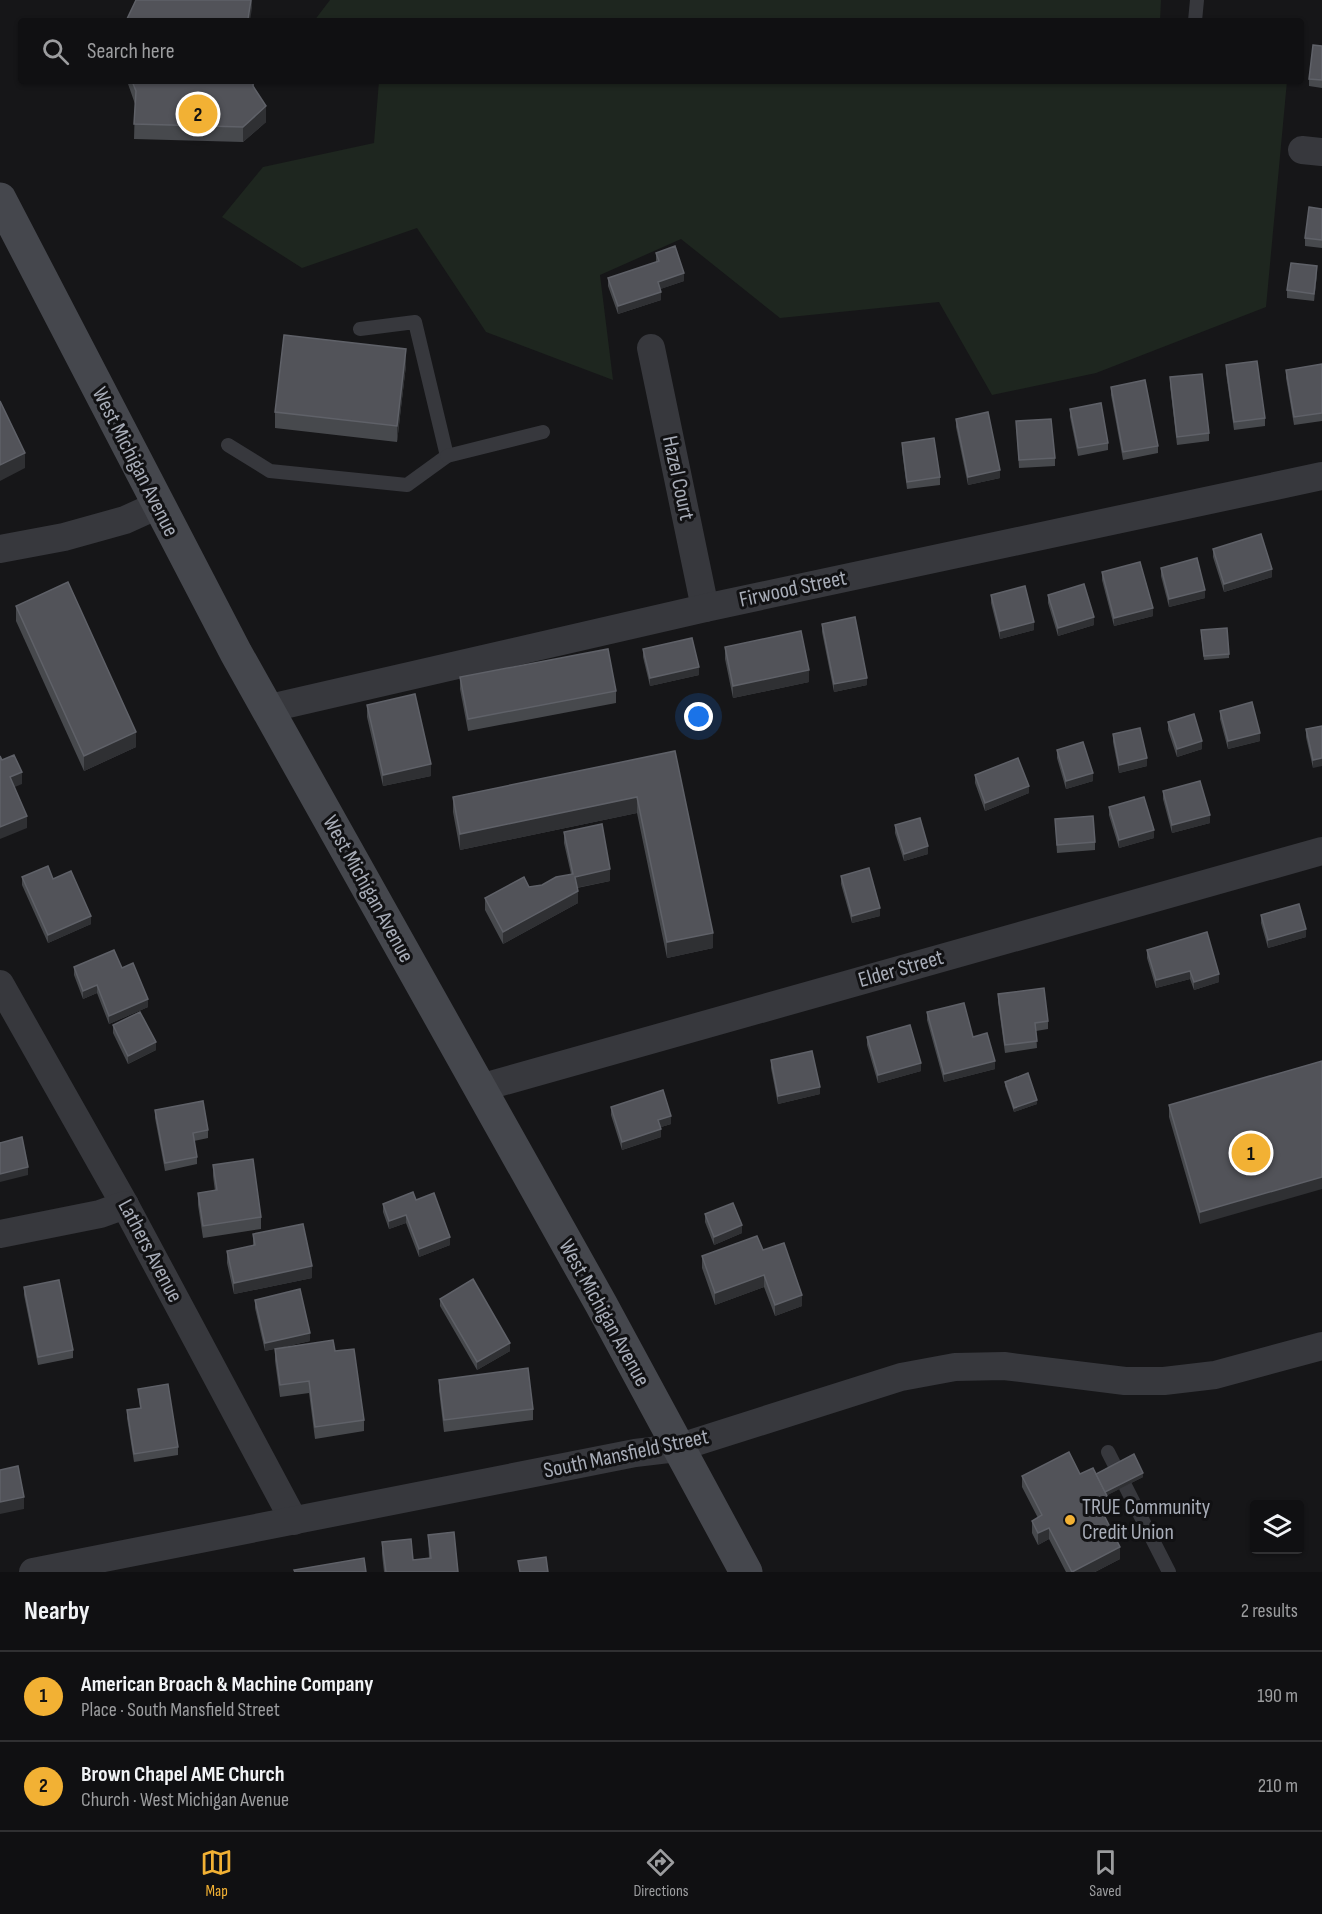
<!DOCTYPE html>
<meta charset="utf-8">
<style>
:root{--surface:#101012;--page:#1e1e20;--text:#f1f3f6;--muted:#9c9d9f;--line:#303032;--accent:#f2b134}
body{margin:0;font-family:"Sofia Sans Condensed",sans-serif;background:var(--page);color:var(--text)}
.controls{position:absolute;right:18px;bottom:18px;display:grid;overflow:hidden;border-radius:6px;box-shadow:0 2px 4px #0004}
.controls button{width:54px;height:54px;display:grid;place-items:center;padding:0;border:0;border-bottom:2px solid var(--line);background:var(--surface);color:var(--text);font:30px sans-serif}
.you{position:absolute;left:699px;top:717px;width:21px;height:21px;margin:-15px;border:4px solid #fff;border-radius:50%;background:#1a73e8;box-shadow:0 0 0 9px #1a73e833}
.badge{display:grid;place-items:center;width:39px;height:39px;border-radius:50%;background:var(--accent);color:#111;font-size:20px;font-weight:700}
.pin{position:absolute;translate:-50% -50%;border:3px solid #fff;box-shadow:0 2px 6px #0006}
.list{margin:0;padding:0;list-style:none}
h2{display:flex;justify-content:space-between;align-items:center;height:78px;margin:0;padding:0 24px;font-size:26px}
h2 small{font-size:20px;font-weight:400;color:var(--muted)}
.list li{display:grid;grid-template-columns:39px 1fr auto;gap:18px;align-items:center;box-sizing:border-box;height:90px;padding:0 24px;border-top:2px solid var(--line)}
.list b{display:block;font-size:22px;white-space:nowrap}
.list p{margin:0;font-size:20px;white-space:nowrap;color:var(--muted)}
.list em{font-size:20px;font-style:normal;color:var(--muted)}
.icon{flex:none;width:33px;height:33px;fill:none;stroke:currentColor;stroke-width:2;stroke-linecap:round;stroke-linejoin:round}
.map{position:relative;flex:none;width:1322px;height:1572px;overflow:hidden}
.search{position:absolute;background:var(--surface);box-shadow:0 2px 4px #0004;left:18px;right:18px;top:18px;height:66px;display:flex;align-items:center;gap:15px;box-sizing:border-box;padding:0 21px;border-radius:6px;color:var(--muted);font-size:22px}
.sheet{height:258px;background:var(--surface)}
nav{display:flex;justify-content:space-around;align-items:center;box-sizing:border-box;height:84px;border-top:2px solid var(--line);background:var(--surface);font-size:16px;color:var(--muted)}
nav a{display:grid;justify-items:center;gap:3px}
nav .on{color:var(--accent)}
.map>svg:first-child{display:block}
.green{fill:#1e261f}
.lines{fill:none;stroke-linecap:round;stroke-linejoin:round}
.service{stroke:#37383d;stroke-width:14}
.minor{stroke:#37383d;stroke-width:28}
.secondary{stroke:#45474d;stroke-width:33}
.wall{fill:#47494d}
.shaded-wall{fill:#2f3033}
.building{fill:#525359;stroke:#5f6168;stroke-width:1.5}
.poi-dot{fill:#f2b134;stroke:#111113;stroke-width:2}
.labels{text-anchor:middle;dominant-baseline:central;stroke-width:6;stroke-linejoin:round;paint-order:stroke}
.street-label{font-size:22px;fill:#a8adb8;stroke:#111113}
.poi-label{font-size:22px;fill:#a8adb8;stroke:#111113;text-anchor:start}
</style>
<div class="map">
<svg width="1322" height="1572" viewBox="0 0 1322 1572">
<rect width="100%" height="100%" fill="#161618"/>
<g class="green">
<path d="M330 0H1161L1160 21H314Z"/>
<path d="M379 81H1287L1266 307 1096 373 992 395 939 302 780 318 681 239 600 275 613 380 486 332 417 228 302 268 222 217 263 167 374 143Z"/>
</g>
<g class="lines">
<g class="service">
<path d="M1195 21 1197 0"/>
<path d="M228 445 270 471 407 485 447 456 415 322 360 329"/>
<path d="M447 456 543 432"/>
<path d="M1108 1452 1169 1572"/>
</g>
<g class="minor">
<path d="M1302 150 1322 152"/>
<path d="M651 348 705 608"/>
<path d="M0 549 64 537 125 520 158 505"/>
<path d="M266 709 705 608 1322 476"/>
<path d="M0 984 125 1205 294 1521"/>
<path d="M480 1088 1322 851"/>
<path d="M0 1234 100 1214 125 1205"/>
<path d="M33 1572 635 1453 677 1448 901 1377 955 1367 1004 1366 1125 1381H1164L1215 1375 1322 1346"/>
</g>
<path class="secondary" d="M0 199 236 653 601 1304 746 1572"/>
</g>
<g class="wall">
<path d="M1322 46V88L1309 86V79Z"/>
<path d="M127 81H254V87L266 122 243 142 134 139 135 104Z"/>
<path d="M1322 209V248L1305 246V238Z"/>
<path d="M656 253 684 281 660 289 661 300 618 314 608 286V278L656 262Z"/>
<path d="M1317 274 1314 301 1287 298V290Z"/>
<path d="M1322 364V421L1294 425 1286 378V370Z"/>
<path d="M406 365 397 442 275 428V412Z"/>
<path d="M1226 365 1265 418V426L1234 430 1226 373Z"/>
<path d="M1170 377 1209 433V441L1177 445 1170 385Z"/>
<path d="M1111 387 1158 446V453L1123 460 1111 395Z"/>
<path d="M1070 409 1108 443V450L1078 456 1070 417Z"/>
<path d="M956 419 1000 478 968 485 956 427Z"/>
<path d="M1016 421 1055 458V466L1019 468Z"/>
<path d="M902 443 940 477V485L907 489 902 451Z"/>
<path d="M1213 549 1272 577 1224 592 1213 557Z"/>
<path d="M1161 568 1205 598 1169 607 1161 576Z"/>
<path d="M1102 572 1153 616 1114 626 1102 580Z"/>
<path d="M991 595 1034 630 1000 639 991 603Z"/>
<path d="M1048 595 1094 625 1058 636 1048 603Z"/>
<path d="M16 606 136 747 84 771 16 621Z"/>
<path d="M822 624 867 685 834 692 822 632Z"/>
<path d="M1201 634 1229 654V658L1204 660Z"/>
<path d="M725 647 809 682 733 698 725 659Z"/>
<path d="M643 649 699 675 650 686 643 657Z"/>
<path d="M460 677 616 691V703L468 731 460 689Z"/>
<path d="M367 705 431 776 383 786 367 717Z"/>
<path d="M1220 711 1260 741 1228 749 1220 719Z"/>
<path d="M1168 722 1202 749 1177 757 1168 730Z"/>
<path d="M1322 726 1313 768 1306 737V729Z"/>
<path d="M1113 734 1147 766 1119 773 1113 742Z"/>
<path d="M1057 750 1093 781 1066 789 1057 758Z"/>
<path d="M675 751 713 948 667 958 637 813 460 850 453 812V797Z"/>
<path d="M975 775 1029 793 985 811 975 783Z"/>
<path d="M1163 791 1210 823 1172 833 1163 799Z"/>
<path d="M1109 807 1154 838 1119 848 1109 815Z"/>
<path d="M1055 819 1095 842V850L1057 853Z"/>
<path d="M895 825 928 854 904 861 895 833Z"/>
<path d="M564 832 610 881 577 888 578 903 503 944 485 910V898L542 885 571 874 564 843Z"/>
<path d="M841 876 880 916 852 923 841 884Z"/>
<path d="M22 877 53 879 91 924 48 943 22 885Z"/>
<path d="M1261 915 1306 937 1268 948 1261 923Z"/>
<path d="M1147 950 1219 982 1194 990 1190 979 1156 988 1147 958Z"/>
<path d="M74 967 122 968 148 1007 109 1024 97 993 83 999 74 975Z"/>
<path d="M998 994 1048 1021V1029L1036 1031 1037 1048 1005 1053 998 1002Z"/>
<path d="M927 1012 973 1037 995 1069 944 1082 927 1020Z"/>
<path d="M113 1025 156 1050 128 1064 113 1033Z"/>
<path d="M867 1037 921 1071 878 1083 867 1045Z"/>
<path d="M771 1060 820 1094 778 1104 771 1068Z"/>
<path d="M1322 1061 1200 1224 1169 1117V1105Z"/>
<path d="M1005 1082 1037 1104 1014 1112 1005 1086Z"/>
<path d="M611 1107 671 1124 661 1127V1137L622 1150 611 1115Z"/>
<path d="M155 1110 208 1130V1138L194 1141 197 1157V1164L165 1171 155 1118Z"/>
<path d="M213 1165 261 1217V1229L203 1238 198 1205V1193L215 1191 213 1176Z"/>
<path d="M416 1200 450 1245 419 1257 406 1223 389 1229 383 1212V1204Z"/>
<path d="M705 1214 742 1233 714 1245 705 1222Z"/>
<path d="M253 1234 312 1278 234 1294 227 1263V1251L253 1246Z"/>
<path d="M763 1250 802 1306 775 1316 764 1287 715 1305 702 1268V1256Z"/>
<path d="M24 1287 73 1350V1358L38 1365 24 1295Z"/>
<path d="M440 1299 510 1351 477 1370 440 1306Z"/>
<path d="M255 1300 310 1341 265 1351 255 1308Z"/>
<path d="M275 1349 335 1351 364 1420V1431L315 1439 309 1393 280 1397 275 1361Z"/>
<path d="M439 1380 533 1409V1420L444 1432 439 1391Z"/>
<path d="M138 1389 178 1447V1455L134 1462 127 1418V1410L140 1408Z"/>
<path d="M1096 1474 1143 1477 1107 1495V1508L1102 1511 1120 1559 1095 1572H1066L1049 1539 1038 1545 1032 1533V1521L1038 1518 1022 1487V1476Z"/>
<path d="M428 1535 458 1572H384L382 1554V1542L413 1560 429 1558Z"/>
</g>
<g class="shaded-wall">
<path d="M251 0H252V8L250 21H248Z"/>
<path d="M266 106V122L243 142V127Z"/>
<path d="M1317 266V274L1314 301V294Z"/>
<path d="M684 273V281L658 290V282Z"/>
<path d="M661 292V300L618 314V306Z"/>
<path d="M406 349V365L397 442V426Z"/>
<path d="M25 453V468L0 481V465Z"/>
<path d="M1000 470V478L968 485V477Z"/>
<path d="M1272 569V577L1224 592V584Z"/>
<path d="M1205 590V598L1169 607V599Z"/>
<path d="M1153 608V616L1114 626V618Z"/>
<path d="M1094 617V625L1058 636V628Z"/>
<path d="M1034 622V630L1000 639V631Z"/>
<path d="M699 667V675L650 686V678Z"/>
<path d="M809 670V682L733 698V686Z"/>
<path d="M867 678V685L834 692V684Z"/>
<path d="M136 732V747L84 771V756Z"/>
<path d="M1260 733V741L1228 749V741Z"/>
<path d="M1202 741V749L1177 757V749Z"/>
<path d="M1147 758V766L1119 773V765Z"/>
<path d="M1322 758V766L1313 768V760Z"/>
<path d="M431 764V776L383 786V775Z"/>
<path d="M22 772V784L10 789V777Z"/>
<path d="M1093 773V781L1066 789V781Z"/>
<path d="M1029 786V793L985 811V803Z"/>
<path d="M637 797V813L460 850V834Z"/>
<path d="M1210 815V823L1172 833V825Z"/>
<path d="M27 816V828L0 839V827Z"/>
<path d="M1154 830V838L1119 848V840Z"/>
<path d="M928 846V854L904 861V854Z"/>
<path d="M610 869V881L575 888V877Z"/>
<path d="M578 891V903L503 944V932Z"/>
<path d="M880 908V916L852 923V916Z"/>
<path d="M91 916V924L48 943V935Z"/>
<path d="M1306 929V937L1268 948V940Z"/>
<path d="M713 933V948L667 958V942Z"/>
<path d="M1190 971V979L1156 988V980Z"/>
<path d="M1219 974V982L1194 990V982Z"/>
<path d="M97 985V993L83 999V991Z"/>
<path d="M148 999V1007L109 1024V1016Z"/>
<path d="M156 1042V1050L128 1064V1056Z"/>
<path d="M995 1061V1069L944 1082V1074Z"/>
<path d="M921 1063V1071L878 1083V1075Z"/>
<path d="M820 1087V1094L778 1104V1096Z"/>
<path d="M1037 1100V1104L1014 1112V1108Z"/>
<path d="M671 1116V1124L658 1128V1120Z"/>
<path d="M661 1129V1137L622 1150V1142Z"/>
<path d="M28 1167V1175L0 1182V1174Z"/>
<path d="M1322 1177V1189L1200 1224V1212Z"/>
<path d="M406 1215V1223L389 1229V1221Z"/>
<path d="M742 1225V1233L714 1245V1237Z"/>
<path d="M450 1237V1245L419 1257V1249Z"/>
<path d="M312 1266V1278L234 1294V1283Z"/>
<path d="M764 1275V1287L715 1305V1293Z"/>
<path d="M802 1295V1306L775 1316V1305Z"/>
<path d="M310 1333V1341L265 1351V1343Z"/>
<path d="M510 1343V1351L477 1370V1362Z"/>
<path d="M1143 1473V1477L1102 1498V1494Z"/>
<path d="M1107 1496V1508L1097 1513V1501Z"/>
<path d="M24 1497V1509L0 1514V1502Z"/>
<path d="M1049 1528V1539L1038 1545V1533Z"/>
<path d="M1120 1547V1559L1095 1572H1072Z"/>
</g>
<g class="building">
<path d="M136 0H251L248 19 251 21H126Z"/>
<path d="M1313 45 1322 46V80L1309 79Z"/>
<path d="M132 81H253V86L266 106 243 127 134 124 136 91Z"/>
<path d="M1309 207 1322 209V240L1305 238Z"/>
<path d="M675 246 684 273 658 282 661 292 618 306 608 278 659 261 656 253Z"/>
<path d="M1291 263 1317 266 1314 294 1287 290Z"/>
<path d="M284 335 406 349 397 426 275 412Z"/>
<path d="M1257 361 1265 418 1234 422 1226 365Z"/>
<path d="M1322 364V413L1294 417 1286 370Z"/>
<path d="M1202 374 1209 433 1177 437 1170 377Z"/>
<path d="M1145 380 1158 446 1123 452 1111 387Z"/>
<path d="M0 401 25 453 0 465Z"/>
<path d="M1101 403 1108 443 1078 448 1070 409Z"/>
<path d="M988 412 1000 470 968 477 956 419Z"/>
<path d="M1051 419 1055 458 1019 460 1016 421Z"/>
<path d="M934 438 940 477 907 482 902 443Z"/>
<path d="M1261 534 1272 569 1224 584 1213 549Z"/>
<path d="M1197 558 1205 590 1169 599 1161 568Z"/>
<path d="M1140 562 1153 608 1114 618 1102 572Z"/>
<path d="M68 582 136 732 84 756 16 606Z"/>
<path d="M1084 584 1094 617 1058 628 1048 595Z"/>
<path d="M1025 586 1034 622 1000 631 991 595Z"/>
<path d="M855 617 867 678 834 684 822 624Z"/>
<path d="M1227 628 1229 654 1204 656 1201 630Z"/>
<path d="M801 631 809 670 733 686 725 647Z"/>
<path d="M692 638 699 667 650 678 643 649Z"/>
<path d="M608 649 616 691 468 719 460 677Z"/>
<path d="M415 694 431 764 383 775 367 705Z"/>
<path d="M1252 702 1260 733 1228 741 1220 711Z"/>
<path d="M1194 714 1202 741 1177 749 1168 722Z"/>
<path d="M1322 726V758L1313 760 1306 729Z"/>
<path d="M1140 728 1147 758 1119 765 1113 734Z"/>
<path d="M1083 742 1093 773 1066 781 1057 750Z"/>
<path d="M675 751 713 933 667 942 637 797 460 834 453 797Z"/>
<path d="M14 755 22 772 10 777 27 816 0 827V756L2 760Z"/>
<path d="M1018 758 1029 786 985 803 975 775Z"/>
<path d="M1200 781 1210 815 1172 825 1163 791Z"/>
<path d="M1144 797 1154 830 1119 840 1109 807Z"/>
<path d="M1093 816 1095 842 1057 845 1055 819Z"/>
<path d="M920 818 928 846 904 854 895 825Z"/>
<path d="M602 824 610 869 575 877 578 891 503 932 485 898 524 877 529 887 542 885 556 877 573 874 564 832Z"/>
<path d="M48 866 53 879 71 871 91 916 48 935 22 877Z"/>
<path d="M869 868 880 908 852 916 841 876Z"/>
<path d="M1299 904 1306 929 1268 940 1261 915Z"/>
<path d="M1207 932 1219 974 1194 982 1190 971 1156 980 1147 950Z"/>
<path d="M114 950 122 968 133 963 148 999 109 1016 97 985 83 991 74 967Z"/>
<path d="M1044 988 1048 1021 1035 1023 1037 1041 1005 1045 998 994Z"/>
<path d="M964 1003 973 1037 987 1033 995 1061 944 1074 927 1012Z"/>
<path d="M140 1012 156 1042 128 1056 113 1025Z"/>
<path d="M910 1025 921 1063 878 1075 867 1037Z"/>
<path d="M812 1051 820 1087 778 1096 771 1060Z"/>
<path d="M1322 1061V1177L1200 1212 1169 1105Z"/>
<path d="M1028 1073 1037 1100 1014 1108 1005 1082Z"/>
<path d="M663 1090 671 1116 658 1120 661 1129 622 1142 611 1107Z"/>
<path d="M203 1101 208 1130 193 1133 197 1157 165 1163 155 1110Z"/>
<path d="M22 1137 28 1167 0 1174V1142V1143Z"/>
<path d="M253 1159 261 1217 203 1226 198 1193 217 1190 213 1165Z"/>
<path d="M413 1192 416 1200 434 1193 450 1237 419 1249 406 1215 389 1221 383 1204Z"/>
<path d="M733 1203 742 1225 714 1237 705 1214Z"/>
<path d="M303 1224 312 1266 234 1283 227 1251 255 1245 253 1234Z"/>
<path d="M757 1236 763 1250 784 1243 802 1295 775 1305 764 1275 715 1293 702 1256Z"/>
<path d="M473 1279 510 1343 477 1362 440 1299Z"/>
<path d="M59 1280 73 1350 38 1357 24 1287Z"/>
<path d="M300 1289 310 1333 265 1343 255 1300Z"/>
<path d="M333 1340 335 1351 354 1349 364 1420 315 1427 309 1381 280 1385 275 1349Z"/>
<path d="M528 1368 533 1409 444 1420 439 1380Z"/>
<path d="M168 1384 178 1447 134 1454 127 1410 141 1408 138 1389Z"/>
<path d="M1069 1452 1080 1474 1093 1468 1107 1496 1097 1501 1120 1547 1072 1572 1049 1528 1038 1533 1032 1521 1042 1515 1022 1476Z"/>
<path d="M1134 1454 1143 1473 1105 1492 1096 1474Z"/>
<path d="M18 1466 24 1497 0 1502V1470Z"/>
<path d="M454 1532 458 1572H386L382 1542 411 1539 413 1560 431 1558 428 1535Z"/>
<path d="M546 1557 548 1572H520L518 1561Z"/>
<path d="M364 1558 366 1572H295L294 1570Z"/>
</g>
<circle class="poi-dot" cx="1070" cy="1520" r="6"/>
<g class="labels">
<g class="street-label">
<text transform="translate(135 462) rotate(63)">West Michigan Avenue</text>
<text transform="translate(678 478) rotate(78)">Hazel Court</text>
<text transform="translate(793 589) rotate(-12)">Firwood Street</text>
<text transform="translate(368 889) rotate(61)">West Michigan Avenue</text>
<text transform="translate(901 969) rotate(-16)">Elder Street</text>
<text transform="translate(150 1251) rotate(62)">Lathers Avenue</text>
<text transform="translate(604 1313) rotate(61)">West Michigan Avenue</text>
<text transform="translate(626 1454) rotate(-12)">South Mansfield Street</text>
</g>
<g class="poi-label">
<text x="1082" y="1507">TRUE Community<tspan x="1082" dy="25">Credit Union</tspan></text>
</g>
</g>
</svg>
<div class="controls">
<button><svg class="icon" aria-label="layers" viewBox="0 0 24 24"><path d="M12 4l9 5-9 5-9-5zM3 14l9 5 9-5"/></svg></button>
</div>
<div class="you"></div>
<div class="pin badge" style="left:1251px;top:1153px">1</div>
<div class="pin badge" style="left:198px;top:114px">2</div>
<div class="search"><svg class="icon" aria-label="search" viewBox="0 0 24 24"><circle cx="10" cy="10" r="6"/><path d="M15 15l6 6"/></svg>Search here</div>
</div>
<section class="sheet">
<h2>Nearby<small>2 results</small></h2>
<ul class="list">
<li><span class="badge">1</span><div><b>American Broach &amp; Machine Company</b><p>Place · South Mansfield Street</p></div><em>190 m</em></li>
<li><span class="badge">2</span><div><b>Brown Chapel AME Church</b><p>Church · West Michigan Avenue</p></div><em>210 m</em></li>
</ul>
</section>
<nav>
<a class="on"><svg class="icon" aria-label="map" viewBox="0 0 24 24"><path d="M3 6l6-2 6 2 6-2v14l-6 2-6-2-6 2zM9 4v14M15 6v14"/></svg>Map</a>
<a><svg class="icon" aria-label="directions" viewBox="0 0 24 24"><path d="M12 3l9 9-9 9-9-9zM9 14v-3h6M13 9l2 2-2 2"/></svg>Directions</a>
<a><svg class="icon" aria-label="saved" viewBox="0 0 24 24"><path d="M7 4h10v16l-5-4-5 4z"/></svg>Saved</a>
</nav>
